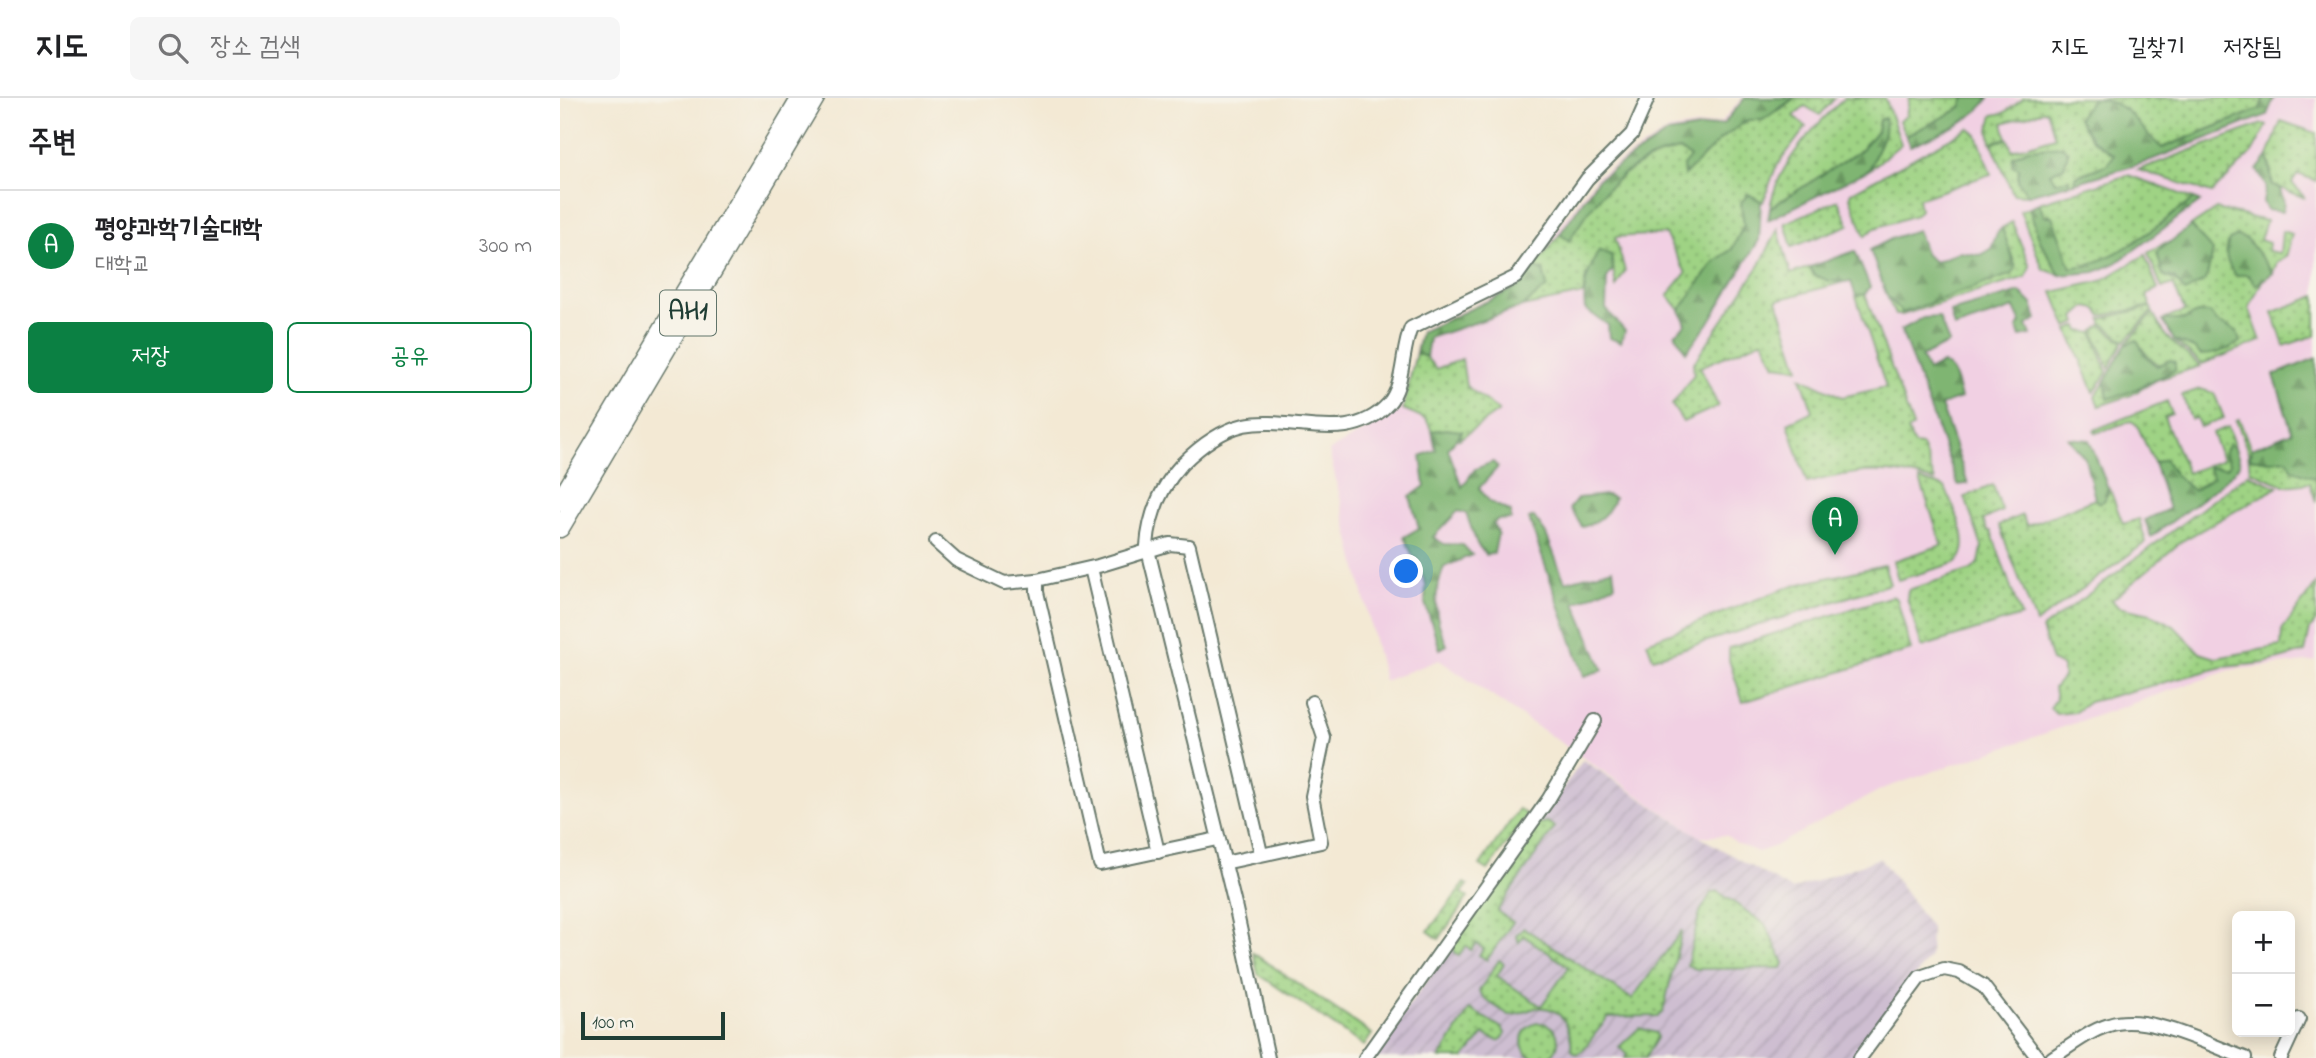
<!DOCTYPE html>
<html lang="ko">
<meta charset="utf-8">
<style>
:root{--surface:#fff;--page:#f6f6f6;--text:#202124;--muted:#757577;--line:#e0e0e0;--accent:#0b8043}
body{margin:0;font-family:"Indie Flower","Poor Story",sans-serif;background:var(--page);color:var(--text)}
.controls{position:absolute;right:21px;bottom:21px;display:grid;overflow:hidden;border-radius:10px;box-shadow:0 4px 18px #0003}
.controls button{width:63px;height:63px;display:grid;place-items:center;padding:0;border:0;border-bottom:2px solid var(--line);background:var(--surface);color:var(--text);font:35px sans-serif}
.scale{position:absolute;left:21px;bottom:18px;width:144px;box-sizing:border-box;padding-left:7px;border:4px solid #1f3d34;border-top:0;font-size:19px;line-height:24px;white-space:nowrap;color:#1f3d34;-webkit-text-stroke:5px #f7f3e8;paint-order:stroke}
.you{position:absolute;left:847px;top:474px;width:24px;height:24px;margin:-18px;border:5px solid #fff;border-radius:50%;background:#1a73e8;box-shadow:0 0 0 10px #1a73e833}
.badge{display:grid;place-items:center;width:46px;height:46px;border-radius:50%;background:var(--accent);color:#fff;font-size:23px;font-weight:700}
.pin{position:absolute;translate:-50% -58px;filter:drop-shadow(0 2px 4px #0008)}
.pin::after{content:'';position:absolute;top:37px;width:24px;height:21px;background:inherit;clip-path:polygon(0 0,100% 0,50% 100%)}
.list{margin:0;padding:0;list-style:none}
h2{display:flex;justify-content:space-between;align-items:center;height:91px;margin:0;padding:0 28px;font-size:30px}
h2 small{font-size:23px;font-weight:400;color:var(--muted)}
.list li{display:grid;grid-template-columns:46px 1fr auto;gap:21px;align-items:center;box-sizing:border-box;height:112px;padding:0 28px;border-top:2px solid var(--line)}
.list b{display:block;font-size:26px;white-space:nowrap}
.list p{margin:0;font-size:23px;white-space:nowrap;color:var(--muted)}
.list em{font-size:23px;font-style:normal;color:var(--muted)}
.actions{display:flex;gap:14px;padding:21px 28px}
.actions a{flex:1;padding:16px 0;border:2px solid var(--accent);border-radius:10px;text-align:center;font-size:24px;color:var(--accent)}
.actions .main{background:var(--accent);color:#fff}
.icon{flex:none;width:38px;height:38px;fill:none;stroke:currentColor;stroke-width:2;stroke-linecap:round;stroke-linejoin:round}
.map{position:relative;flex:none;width:1756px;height:960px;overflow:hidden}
header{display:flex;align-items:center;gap:42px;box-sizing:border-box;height:98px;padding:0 35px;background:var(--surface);border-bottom:2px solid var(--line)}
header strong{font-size:33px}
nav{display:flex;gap:38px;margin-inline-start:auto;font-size:24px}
.search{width:490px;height:63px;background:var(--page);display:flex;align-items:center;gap:18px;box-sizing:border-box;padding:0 24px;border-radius:10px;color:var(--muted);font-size:26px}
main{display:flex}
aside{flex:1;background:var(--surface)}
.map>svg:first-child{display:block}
.built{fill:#f1d0e3}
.industrial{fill:url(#industrial-furrows)}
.grass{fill:url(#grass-dots);stroke:#5f885c;stroke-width:2}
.forest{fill:url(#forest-firs);stroke:#4f7953;stroke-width:2}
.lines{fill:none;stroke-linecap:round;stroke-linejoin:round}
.minor-casing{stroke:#69796c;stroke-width:16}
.highway-casing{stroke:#69796c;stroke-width:21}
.minor{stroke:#fff;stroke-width:12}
.highway{stroke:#fff;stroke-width:18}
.labels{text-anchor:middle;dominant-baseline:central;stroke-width:6;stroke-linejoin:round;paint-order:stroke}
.shield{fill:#f7f3e8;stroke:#60746a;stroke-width:2}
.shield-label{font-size:26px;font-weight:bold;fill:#1f3d34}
</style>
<header>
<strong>지도</strong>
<div class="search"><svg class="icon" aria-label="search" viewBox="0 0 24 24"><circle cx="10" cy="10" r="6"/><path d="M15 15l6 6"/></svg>장소 검색</div>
<nav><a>지도</a><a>길찾기</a><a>저장됨</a></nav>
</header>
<main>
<aside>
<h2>주변<small></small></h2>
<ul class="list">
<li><span class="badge">A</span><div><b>평양과학기술대학</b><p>대학교</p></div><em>300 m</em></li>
</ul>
<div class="actions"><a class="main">저장</a><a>공유</a></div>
</aside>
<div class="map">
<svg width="1756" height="960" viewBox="0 0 1756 960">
<defs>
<pattern id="industrial-furrows" width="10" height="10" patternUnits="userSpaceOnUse" patternTransform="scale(1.75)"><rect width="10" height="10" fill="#cebed1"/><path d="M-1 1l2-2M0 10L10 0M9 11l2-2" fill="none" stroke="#b0a4b4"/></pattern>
<pattern id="grass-dots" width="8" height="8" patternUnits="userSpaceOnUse" patternTransform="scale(1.75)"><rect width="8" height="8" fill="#9fd384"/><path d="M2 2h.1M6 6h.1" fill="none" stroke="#81ac6d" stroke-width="1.8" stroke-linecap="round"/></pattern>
<pattern id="forest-firs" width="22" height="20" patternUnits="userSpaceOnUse" patternTransform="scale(1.75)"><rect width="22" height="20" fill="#7fb572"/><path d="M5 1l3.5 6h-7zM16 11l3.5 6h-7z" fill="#67945e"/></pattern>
</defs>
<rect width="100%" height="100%" fill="#f7f3e8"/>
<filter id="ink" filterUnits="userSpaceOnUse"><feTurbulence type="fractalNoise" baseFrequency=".0143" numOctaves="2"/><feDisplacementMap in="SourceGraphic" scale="14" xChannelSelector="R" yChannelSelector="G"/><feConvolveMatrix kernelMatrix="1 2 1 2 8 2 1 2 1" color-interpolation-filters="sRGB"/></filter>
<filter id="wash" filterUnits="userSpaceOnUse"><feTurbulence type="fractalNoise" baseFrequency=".00686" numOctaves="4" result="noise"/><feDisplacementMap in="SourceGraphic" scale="28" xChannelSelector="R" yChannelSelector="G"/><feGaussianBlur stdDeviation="1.57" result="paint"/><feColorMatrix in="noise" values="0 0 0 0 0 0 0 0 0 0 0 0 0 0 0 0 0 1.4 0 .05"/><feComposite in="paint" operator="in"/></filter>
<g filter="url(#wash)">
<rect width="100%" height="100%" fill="#f3e9d4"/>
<path class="built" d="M1182 0H1756V563L1670 572 1322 691 1213 749 1198 754 1178 746 1166 737 1140 739 879 562 824 583 769 353 840 312 860 232 957 187 1037 78 1109 32 1161 24Z"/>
<path class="industrial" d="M1023 662 1140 739 1232 792 1320 760 1371 830 1370 858 1294 960H812Z"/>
<g class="grass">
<path d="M1234 0H1275L1260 17 1245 8 1234 18 1246 29 1216 69 1203 104 1188 96 1181 105 1184 127 1172 151 1154 164 1120 212 1108 197 1126 175 1105 136 1055 139 1065 173 1056 189 1051 157 1026 177 1023 196 962 209 987 188 983 172 973 170 1000 136 1009 142C1037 98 1064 63 1120 52L1131 59 1188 21 1222 11Z"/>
<path d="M1285 0H1325L1341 46 1309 72 1324 35V20L1319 22 1317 33 1301 52 1210 110C1216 69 1255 27 1285 0Z"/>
<path d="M1349 0H1405V1L1401 10 1346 38 1339 23 1346 18Z"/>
<path d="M1464 0H1533L1518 20 1532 41 1554 57 1548 66 1516 78 1514 85 1509 86V82L1495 84 1489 74 1503 48 1488 50 1459 70 1458 83 1468 97 1453 96 1432 45 1448 41 1452 52 1495 39 1487 12 1443 25 1447 40 1431 44 1429 31 1433 17 1444 15Z"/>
<path d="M1535 0H1703L1704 1 1700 11 1601 50C1574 27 1575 9 1535 0Z"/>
<path d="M1721 23 1756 35V83L1738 76 1732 85 1745 100 1713 87 1708 58Z"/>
<path d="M1702 26 1707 28 1692 55 1652 95 1578 72Z"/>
<path d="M1409 30 1417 37 1431 76 1358 101 1360 112 1356 117 1315 130 1305 138 1290 100 1292 94Z"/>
<path d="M1568 77 1634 101C1597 127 1558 164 1511 170L1492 119 1484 118 1479 105Z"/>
<path d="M1278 102 1289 127 1232 149 1225 125Z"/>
<path d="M1469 109 1480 143 1500 177 1483 171 1460 113Z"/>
<path d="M1656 111 1706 123 1700 142 1709 145 1708 153 1720 155 1722 133 1732 136 1726 159 1717 164 1713 175 1687 141 1688 177 1703 181 1689 210 1701 243 1642 266 1614 242 1634 250 1641 256 1669 251 1622 222H1603L1625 213 1613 186 1602 190 1588 155 1606 144 1597 154 1603 177 1621 186 1635 132 1631 128Z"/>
<path d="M1452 124 1470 168 1466 179 1342 217H1335L1327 198 1342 214 1452 176 1456 170 1442 130Z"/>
<path d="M1218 131 1231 176 1250 169 1254 178 1284 184 1217 202 1239 270 1215 267 1203 242 1140 269 1158 308 1123 324 1112 307 1134 276 1133 266 1200 167Z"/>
<path d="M1585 157 1598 191 1586 196 1591 208 1541 218 1537 211 1526 209 1515 219 1517 225 1507 229 1493 194 1541 183Z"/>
<path d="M1305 196 1353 329 1348 333 1354 347 1362 348 1375 383C1325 369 1297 372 1247 385L1228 325 1253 313 1241 279 1282 299 1326 289 1296 198Z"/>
<path d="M1756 198V237L1724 248 1713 214Z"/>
<path d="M1591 209 1592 213 1565 243 1542 225 1541 221Z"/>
<path d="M1593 215 1606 238 1640 268 1597 282 1571 297 1539 308 1535 299 1545 283 1548 301 1572 293 1615 272C1595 267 1586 259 1577 242L1565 247Z"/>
<path d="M1541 227 1563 244 1549 270 1534 234Z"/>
<path d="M1518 228 1520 233 1533 235 1547 274 1534 294 1508 232Z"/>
<path d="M856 255 866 259 876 271 902 261 906 288 939 313 898 342 902 334 886 331 872 333 866 321 843 311Z"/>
<path d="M1640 291 1654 295 1664 320 1640 329 1636 320 1631 321 1622 297Z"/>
<path d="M1607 303 1612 316 1604 319 1627 375 1662 362 1652 335 1668 329 1675 350 1669 346 1671 366 1666 370 1649 369 1653 379 1633 393 1615 377 1605 361 1594 365 1577 327 1571 323 1536 335 1534 332Z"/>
<path d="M1679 321 1691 351 1690 360 1710 363 1727 361 1756 380V404L1750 385 1726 388 1690 373 1688 354 1676 322Z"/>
<path d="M1688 376 1718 389 1622 443 1552 502 1558 509 1591 516 1614 528 1640 555 1656 560 1721 548 1722 532 1756 486V523L1750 531 1745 554 1704 565 1663 569 1529 604 1515 614 1496 616 1490 610 1496 601 1494 590 1503 579V569L1492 563 1482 531Z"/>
<path d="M1360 382 1385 389C1392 408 1417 450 1395 465L1338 482 1333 463 1382 447Z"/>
<path d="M1433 387 1442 413 1423 422 1428 433H1431L1461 518 1362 549 1347 500 1348 492 1411 472 1419 465 1422 449 1405 399Z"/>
<path d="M1549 389 1563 426 1579 421 1586 444 1476 525 1439 427 1462 417 1467 428 1535 401 1540 405 1548 396Z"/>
<path d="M1324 467 1330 486 1093 560 1087 544 1231 488Z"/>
<path d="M1332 498 1337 501 1351 552 1183 604 1169 562V550Z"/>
<path d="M959 711 967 717 928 772 920 767Z"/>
<path d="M987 724 995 729 937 813 953 824 927 862 919 857 924 851 916 845 911 852 906 848 899 858 894 854V846L977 726Z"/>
<path d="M905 785 908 787 902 795 908 799 879 841 868 833Z"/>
<path d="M1157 793 1205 826 1224 865 1222 870 1135 871 1127 867 1140 814 1151 795Z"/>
<path d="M964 830 1072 901 1122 832 1103 914 1098 918 1048 919 1022 953 1016 956 1012 952C1011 931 1003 907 976 910 967 912 958 918 949 917L926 902 919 893 939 862 944 866 937 878 981 908 1009 869 964 838 959 844 956 837Z"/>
<path d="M693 855 812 936 804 948 698 876Z"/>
<path d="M910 911 942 930 945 935 943 940 938 943 924 936 904 960H880Z"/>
<circle cx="980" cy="943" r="18"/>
<path d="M1079 930 1096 935 1097 940 1085 960H1065L1067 956 1059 949Z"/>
</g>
<g class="forest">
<path d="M1185 0H1234L1203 22H1188L1161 41 1124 78 1123 68 1130 59 1119 52C1064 62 1037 98 1009 143L1000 136 1038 81 1108 35 1163 26Z"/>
<path d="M1405 0H1429C1411 26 1378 35 1350 48L1346 38 1401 10Z"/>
<path d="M1533 0C1574 5 1575 28 1602 50L1700 11 1703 0H1714L1707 17 1583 65 1514 85 1515 79 1548 66 1554 57 1532 41 1518 20Z"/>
<path d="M1325 20 1324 35 1309 72 1208 122 1210 110 1301 52 1317 33 1319 22Z"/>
<path d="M1503 48 1508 55 1504 69 1490 75 1495 84 1509 81V86L1468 97 1458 83 1459 70 1452 67 1453 58 1468 51Z"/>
<path d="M1708 58 1712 87 1720 91 1724 105 1722 114 1707 112 1703 104 1706 88 1697 72Z"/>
<path d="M1188 96 1201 103 1199 142 1148 226 1126 254 1115 236 1126 226 1120 212 1154 164 1172 151 1184 127 1181 105Z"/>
<path d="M1634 101 1640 104 1556 165 1535 174 1500 177 1480 143 1469 109 1479 105 1484 118H1492L1511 170C1558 164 1597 127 1634 101Z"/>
<path d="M1631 128 1653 153 1646 182 1625 194 1614 180 1603 177 1597 154Z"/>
<path d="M1442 130 1456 170 1452 176 1342 215 1327 198 1310 152 1333 140 1357 132 1366 157 1375 164 1399 154 1420 157 1431 151 1437 135Z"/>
<path d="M1678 138 1687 141 1713 175 1696 187 1688 177H1675C1666 164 1664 157 1669 142Z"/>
<path d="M1039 152 1051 157 1053 171 1047 180 1046 211 1065 233 1061 244 1049 240 1048 227 1025 211C1022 188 1028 173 1039 152Z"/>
<path d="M1295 153 1310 189 1305 196 1296 198 1291 184 1269 183 1254 177 1250 169Z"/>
<path d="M973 170 983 172 987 189 962 209 869 240 866 259 856 255 861 234 958 189Z"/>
<path d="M1460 194 1472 206 1477 221 1467 227 1471 237 1460 239 1457 230 1461 225 1454 210 1394 230 1390 214Z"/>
<path d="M1637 215H1650L1657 224 1677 233 1680 244C1668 252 1656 257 1641 257L1634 250 1614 242 1603 222H1622Z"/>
<path d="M1379 219 1389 245 1361 259 1368 273 1383 265C1396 273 1397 286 1401 300L1381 307 1408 386 1398 387 1341 232 1363 220Z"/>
<path d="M1577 242 1585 257 1597 268 1610 262 1615 264V272L1572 293 1548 301 1545 283 1565 247Z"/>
<path d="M1756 260V380L1733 372 1727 361 1710 363 1690 360 1691 351 1732 334 1714 277Z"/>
<path d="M886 331 902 333 888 351 902 389 915 371 933 364 938 369 919 390 930 404 951 414V421L937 422 933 426 938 435 934 455 926 457 917 446 906 415 898 413 873 439 884 446 903 447 912 457 884 469C873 498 873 518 887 547L880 551 865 505 866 486 844 439 859 430 850 399 865 388 861 358 876 352 872 333Z"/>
<path d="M1508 340 1529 342 1548 390 1545 402 1540 405 1535 401 1525 360Z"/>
<path d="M1669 346 1675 350 1680 365C1674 380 1609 425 1591 439L1585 422 1609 411 1594 365 1605 361 1615 377 1634 393 1653 379 1648 369 1666 370 1670 366 1663 356Z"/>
<path d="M1047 397 1054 400C1050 415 1036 426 1022 429L1010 410 1018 400Z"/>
<path d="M974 419 986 436 1005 484 1053 471 1055 487 1015 505 1043 572 1024 578 969 421Z"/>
</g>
</g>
<g filter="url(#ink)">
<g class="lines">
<g class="minor-casing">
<g id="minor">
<path d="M376 444 396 462 444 485 477 482 538 468 610 446 629 448 701 755"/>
<path d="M531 470 598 754"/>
<path d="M477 482V494L540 766 657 741"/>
<path d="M664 765 761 744 752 698 764 640 752 604"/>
<path d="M708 960 676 811 587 448C589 418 601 389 622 366 639 349 659 333 684 327 732 317 789 349 828 306 845 287 841 253 851 230L956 179 1027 81 1072 36 1088 0"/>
<path d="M805 960 988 702 1035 623"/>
<path d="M1300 960 1360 879 1384 871 1399 874 1423 888 1478 960"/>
<path d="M1492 960C1509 949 1529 933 1549 927 1586 914 1649 947 1685 960"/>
<path d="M1721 960 1739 921"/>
</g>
</g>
<g class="highway-casing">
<g id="highway">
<path d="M0 403 241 0"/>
<path d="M0 430 255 0"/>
</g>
</g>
<use href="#minor" class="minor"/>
<use href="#highway" class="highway"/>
</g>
</g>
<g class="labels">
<rect class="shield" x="100" y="192.5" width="56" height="45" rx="5"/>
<g class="shield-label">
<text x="128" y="215">AH1</text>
</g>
</g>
</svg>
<div class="controls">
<button>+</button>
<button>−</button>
</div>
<div class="scale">100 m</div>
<div class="you"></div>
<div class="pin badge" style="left:1275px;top:457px">A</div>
</div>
</main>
